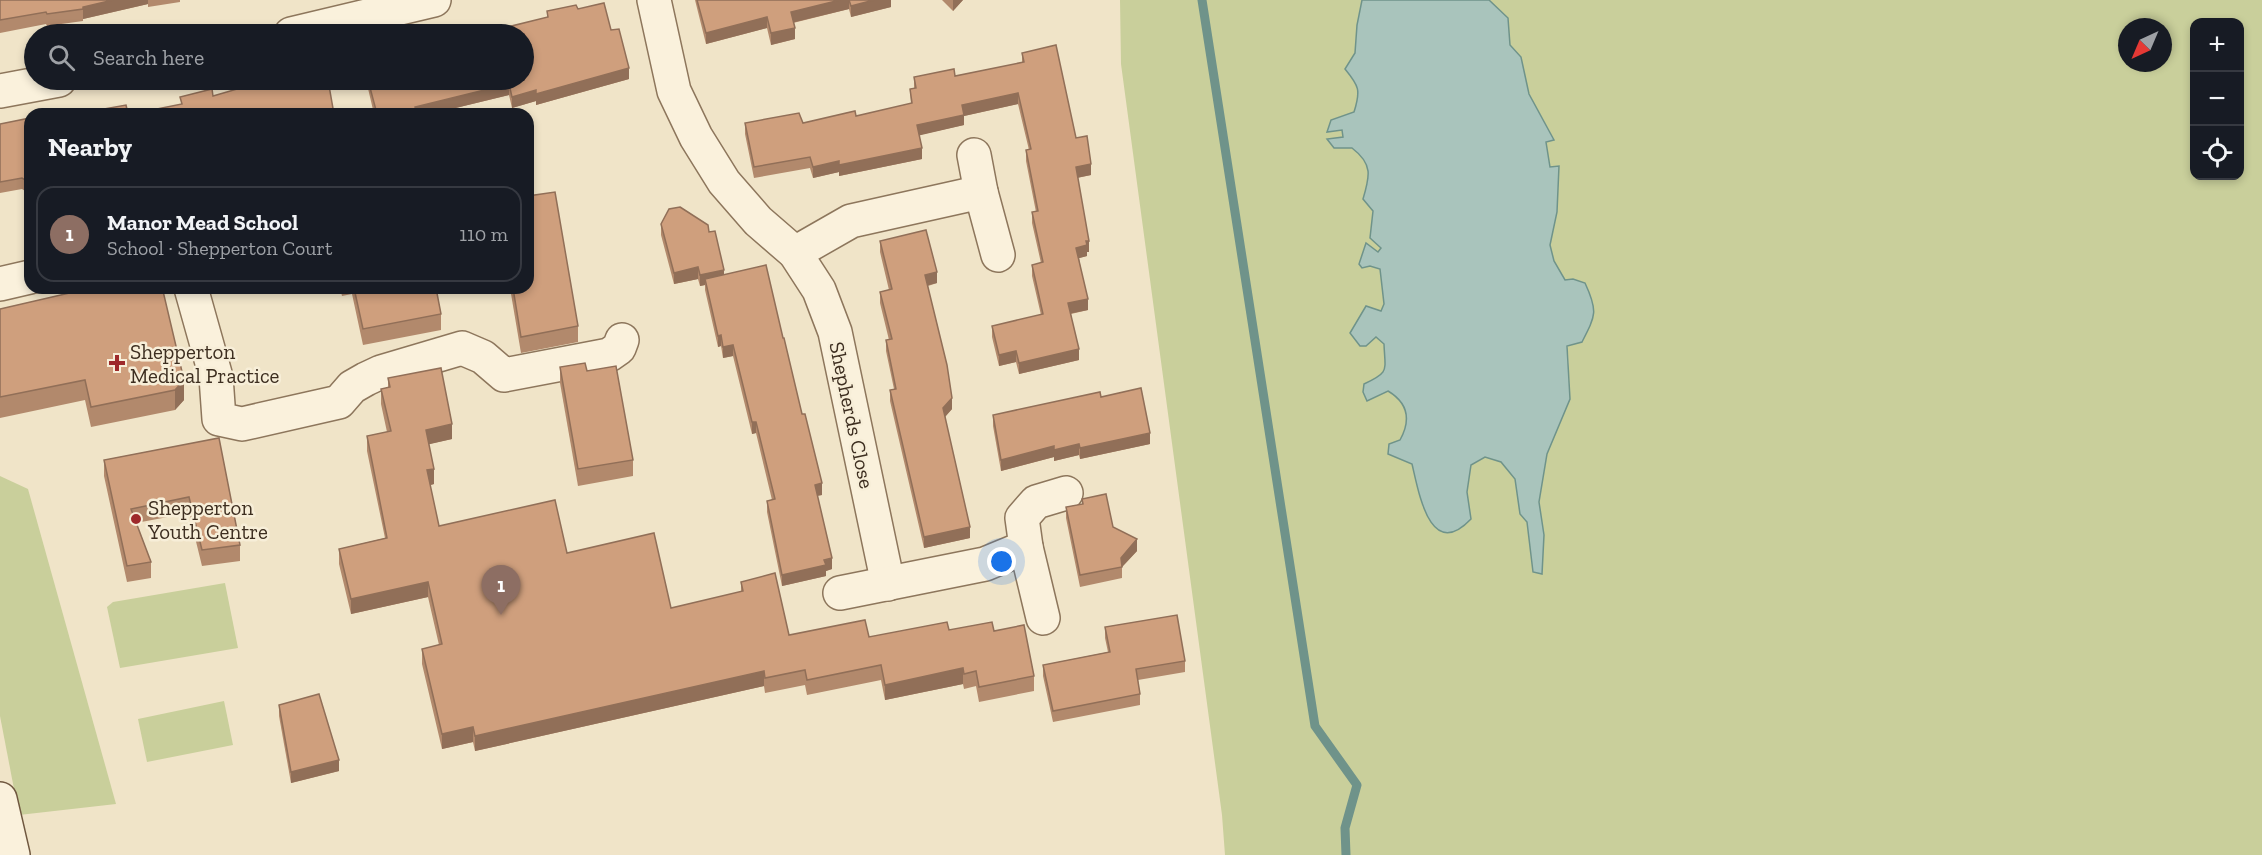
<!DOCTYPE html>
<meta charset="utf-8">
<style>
:root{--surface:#171b24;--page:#20242c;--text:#f1f3f6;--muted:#9ea1a6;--line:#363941;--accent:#cc999b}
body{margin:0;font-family:"Zilla Slab",serif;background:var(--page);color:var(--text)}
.controls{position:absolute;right:18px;top:18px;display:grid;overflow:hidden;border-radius:12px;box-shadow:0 3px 9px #0003}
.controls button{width:54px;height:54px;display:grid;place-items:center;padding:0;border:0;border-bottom:2px solid var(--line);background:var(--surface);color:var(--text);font:30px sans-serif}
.compass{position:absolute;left:2118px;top:18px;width:54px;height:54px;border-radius:50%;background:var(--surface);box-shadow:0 3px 9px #0003;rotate:224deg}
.you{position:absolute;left:1002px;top:562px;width:21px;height:21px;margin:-15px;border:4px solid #fff;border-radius:50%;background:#1a73e8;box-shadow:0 0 0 9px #1a73e833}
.badge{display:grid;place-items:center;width:39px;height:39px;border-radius:50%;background:var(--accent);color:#fff;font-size:20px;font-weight:700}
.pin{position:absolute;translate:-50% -50px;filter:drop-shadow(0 2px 3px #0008)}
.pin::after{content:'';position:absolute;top:32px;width:21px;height:18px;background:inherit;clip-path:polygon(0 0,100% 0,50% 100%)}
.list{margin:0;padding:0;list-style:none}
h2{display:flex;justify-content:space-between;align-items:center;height:78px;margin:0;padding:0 24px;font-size:26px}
h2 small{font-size:20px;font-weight:400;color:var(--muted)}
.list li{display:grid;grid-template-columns:39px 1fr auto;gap:18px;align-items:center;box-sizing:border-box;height:96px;margin:0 12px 12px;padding:0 12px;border:2px solid var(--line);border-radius:18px}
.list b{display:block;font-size:22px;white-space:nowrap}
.list p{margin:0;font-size:20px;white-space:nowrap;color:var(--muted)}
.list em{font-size:20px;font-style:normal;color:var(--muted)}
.icon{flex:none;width:33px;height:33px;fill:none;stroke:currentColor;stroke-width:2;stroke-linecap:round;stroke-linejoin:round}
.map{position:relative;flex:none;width:2262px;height:855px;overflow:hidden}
.search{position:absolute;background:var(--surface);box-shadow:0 3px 9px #0003;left:24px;top:24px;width:510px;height:66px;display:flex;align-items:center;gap:15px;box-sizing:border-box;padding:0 21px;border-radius:33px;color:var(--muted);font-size:22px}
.panel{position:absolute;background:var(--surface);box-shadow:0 3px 9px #0003;left:24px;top:108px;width:510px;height:186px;border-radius:18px}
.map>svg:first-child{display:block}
.green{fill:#c9cf9b;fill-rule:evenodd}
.water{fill:#a9c4bc;stroke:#6f938a;stroke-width:1.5}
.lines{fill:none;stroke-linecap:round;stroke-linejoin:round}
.stream{stroke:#6f938a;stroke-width:9}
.minor-casing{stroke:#8d765c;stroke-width:36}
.secondary-casing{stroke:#6f573f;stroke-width:36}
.minor{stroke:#faf1dc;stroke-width:33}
.secondary{stroke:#faf1dc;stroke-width:33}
.wall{fill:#b2896c}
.shaded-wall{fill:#916f58}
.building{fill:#cf9f7d;stroke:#916f58;stroke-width:1.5}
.poi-dot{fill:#9e2a2b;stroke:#f7eed8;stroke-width:2}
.labels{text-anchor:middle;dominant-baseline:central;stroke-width:5;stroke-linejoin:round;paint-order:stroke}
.poi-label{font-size:21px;fill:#3d2e20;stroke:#f7eed8;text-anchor:start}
.street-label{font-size:21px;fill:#3d2e20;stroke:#f7eed8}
</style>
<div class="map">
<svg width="2262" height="855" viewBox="0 0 2262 855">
<rect width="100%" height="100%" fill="#f0e4c8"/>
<g class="green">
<path d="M1120 0H1362L1357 25 1355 53 1345 69C1359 87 1361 90 1354 112L1331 120 1327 132 1342 130C1344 144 1356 147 1363 156 1373 168 1367 186 1363 199L1373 211 1370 238 1382 248 1378 252 1366 244 1370 266 1380 269 1384 304 1366 346 1376 337 1384 344C1385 371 1390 372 1365 384L1363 392 1367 401 1388 390C1407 403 1411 419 1400 440L1412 464 1423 508 1471 519 1467 492 1471 465 1485 457 1501 462 1515 479 1520 514 1527 522 1533 572 1544 535 1539 502 1547 454 1570 399 1565 281 1554 261 1550 245 1557 212 1558 166 1550 167 1546 141 1554 139 1529 94 1521 57 1510 45 1508 18 1489 0H2262V855H1225L1222 815 1121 64ZM2194 22H2240V176H2194ZM2127 27H2163V63H2127Z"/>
<path d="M0 476 28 489 116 804 19 815 0 716Z"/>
<path d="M225 583 238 648 120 668 107 607 113 602Z"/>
<path d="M224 701 233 745 147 762 138 719Z"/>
</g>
<path class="water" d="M1362 0H1489L1508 18 1510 45 1521 57 1529 94 1554 140 1546 142 1550 167 1559 166 1557 212 1550 245 1554 261 1565 280 1573 279 1585 283C1598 311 1596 315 1582 342L1567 346 1570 399 1547 454 1539 502 1544 535 1542 574 1533 572 1527 522 1520 514 1515 479 1501 462 1485 457 1471 465 1467 492 1471 519C1430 562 1419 493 1412 464L1388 454 1389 444 1400 440C1411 420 1408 403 1388 391L1367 401 1363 392 1364 384C1390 372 1385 371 1384 344L1376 337 1366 346H1360L1350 333 1366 306 1381 311 1384 304 1380 269 1370 266 1362 268 1359 264 1366 243 1378 252 1381 248 1370 238 1373 211 1363 199C1370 176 1373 164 1352 148H1334L1327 139 1343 137 1342 130 1327 132 1331 120 1354 112C1361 90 1359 86 1345 69L1355 53 1357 25Z"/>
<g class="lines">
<path class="stream" d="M1202 0 1315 726 1357 785 1345 828 1346 855"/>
<g class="minor-casing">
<g id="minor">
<path d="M654 0 674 91 696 137 724 182 758 221 795 253 819 290 835 332 888 584"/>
<path d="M291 34 434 0"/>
<path d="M0 91 59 80"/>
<path d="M974 155 981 192 998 255"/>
<path d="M795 253 851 221 981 192"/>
<path d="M0 284 30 277"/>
<path d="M191 288 216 377 219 419 242 424 339 402 352 387 366 379 381 372 462 348 483 357 504 375 609 355 619 348 622 340"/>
<path d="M1026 547 1043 618"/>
<path d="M840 593 985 564 1026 547 1022 518 1036 502 1066 493"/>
</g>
</g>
<g class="secondary-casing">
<path id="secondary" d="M0 799 13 855"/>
</g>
<use href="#minor" class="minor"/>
<use href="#secondary" class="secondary"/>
</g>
<g class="wall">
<path d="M0 0H180V2L148 7V4L83 19V21L47 26 46 24 0 33Z"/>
<path d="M695 0H891V7L851 17 849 9 793 23 795 39 771 45 767 28 706 44Z"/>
<path d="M942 0H963L953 11Z"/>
<path d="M578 9 611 30 629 79 536 105V101L512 108 509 95 431 114H374L366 80H524L547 17V11Z"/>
<path d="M1022 53 1076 138 1091 175 1077 178 1089 252H1087V256L1079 258 1088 310 1071 314 1079 360 1019 374 1016 362 999 366 992 337V326L1041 315 1032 276V265L1041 263 1032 223V212H1036L1026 161V150H1029L1018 104 964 116V125L919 135 922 159 839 176V172L813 178 810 168 754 178 745 134V123H803L856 116 911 104 910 89 914 88V77L955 76 1022 63Z"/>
<path d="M30 118V194L22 189 0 193V124Z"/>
<path d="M661 224 709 232 724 274 783 338 822 495 817 496 832 569 826 571V576L782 586 767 512V501L772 500 756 433 752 434 733 356 723 358 721 346 718 347 705 290V285L700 286 698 279 674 284 661 235Z"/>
<path d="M880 241 937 283 928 286 952 409 945 417 970 538 924 548 890 401V390L894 389 886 351V340H889L880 303V292L889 290 880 252Z"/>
<path d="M91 288 184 400 175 410 91 427 85 400 0 418V309Z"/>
<path d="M340 288H396L397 293 441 314V330L363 345 352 294 342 296Z"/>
<path d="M510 288H528L578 326V342L521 353Z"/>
<path d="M560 367 587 371 633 460V476L578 486 560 383Z"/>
<path d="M388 378 452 439 429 444 434 484 430 485 439 526 567 553 671 608 741 592V582L789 635 869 637 949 630 994 631 1034 676V691L979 702 976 686 964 689 963 684 885 700 881 680 807 695 805 685 765 693 764 686 475 751 473 742 442 749 422 664V649L439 645 428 597 351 614 339 564V549L385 538 367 451V436L387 432 381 404V389L388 388Z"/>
<path d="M1101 397 1150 444 1080 459 1079 455 1054 461V457L1001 471 993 426V415Z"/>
<path d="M219 438 240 545V561L202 566 189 513 136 523 151 562V578L127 582 104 476V460Z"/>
<path d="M1082 499 1137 551 1122 567V578L1080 587 1066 518V507L1082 504Z"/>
<path d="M1105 627 1185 661V672L1138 680 1140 694V705L1053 722 1043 676V665L1108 652 1105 638Z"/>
<path d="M279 705 339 771 291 783 279 716Z"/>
</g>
<g class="shaded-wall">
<path d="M113 0H148V4L83 19V7Z"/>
<path d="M840 0H849V9L791 23V12Z"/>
<path d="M874 0H891V7L851 17V6Z"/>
<path d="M953 0H963L953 11Z"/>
<path d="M767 17V28L706 44V33Z"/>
<path d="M795 28V39L771 45V33Z"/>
<path d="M629 68V79L536 105V94Z"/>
<path d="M509 84V95L431 114H415V107Z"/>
<path d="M536 90V101L512 108V97Z"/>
<path d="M1018 93V104L964 116V125L917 136V125L962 105Z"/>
<path d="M922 148V159L839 176V165Z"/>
<path d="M839 161V172L813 178V167Z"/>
<path d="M1091 164V175L1076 178V167Z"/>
<path d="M1086 241H1089V252H1087V256L1076 259V248Z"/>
<path d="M698 267V279L674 284V273Z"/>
<path d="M724 270V281L705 279V285L700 286V275Z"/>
<path d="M937 272V283L925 286V275Z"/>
<path d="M1088 299V310L1068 314V303Z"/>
<path d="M721 335V346L718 347V336Z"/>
<path d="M733 345V356L723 358V347Z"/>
<path d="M1079 349V360L1019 374V363Z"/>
<path d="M1016 351V362L999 366V355Z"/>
<path d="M184 380V400L175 410V390Z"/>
<path d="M952 398V409L943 419V408Z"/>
<path d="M752 422H756V433L752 434Z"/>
<path d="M452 424V439L426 445V430Z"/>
<path d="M1150 433V444L1080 459V448Z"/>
<path d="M1079 444V455L1054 461V450Z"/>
<path d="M1054 446V457L1001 471V460Z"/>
<path d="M434 469V484L427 486V470Z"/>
<path d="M822 483V495L815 496V485Z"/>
<path d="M970 527V538L924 548V537Z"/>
<path d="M1137 539V551L1122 567 1121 558Z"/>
<path d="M832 558V569L826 571V576L782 586V575Z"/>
<path d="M428 582V597L351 614V599Z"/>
<path d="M963 668V684L885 700V685Z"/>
<path d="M764 671V686L475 751V736Z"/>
<path d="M473 727V742L442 749V734Z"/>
<path d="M339 760V771L291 783V772Z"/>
</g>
<g class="building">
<path d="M0 0H113L83 7V9L47 14 46 12 0 20Z"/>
<path d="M697 0H840L791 12 795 28 771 33 767 17 706 33Z"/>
<path d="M849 0H874L851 6Z"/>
<path d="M604 3 611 30 619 29 629 68 536 94V90L512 97 509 84 415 107 417 114H377L368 80H524V34H479L548 17 547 11 576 5 578 9Z"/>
<path d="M474 30 475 34H458Z"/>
<path d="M1056 45 1076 138 1087 136 1091 164 1076 167 1089 241H1086L1087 245 1076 248 1088 299 1068 303 1079 349 1019 363 1016 351 999 355 992 326 1043 314 1032 265 1043 262 1032 212 1038 211 1026 150 1031 149 1018 93 962 105 964 115 917 125 922 148 839 165V161L813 167 810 157 754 167 745 123 799 113 803 123 855 111 856 116 912 103 910 89 916 88 914 77 954 69 955 76 1024 62 1022 53Z"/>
<path d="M268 80H274L275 83 290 80H328L334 114H132L182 104 180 97 212 89 213 96Z"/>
<path d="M126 105 128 114H76Z"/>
<path d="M30 118V183L22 178 0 182V124Z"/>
<path d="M555 192 578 326 521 337 513 288H528V196Z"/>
<path d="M680 207 708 225 709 232 715 231 724 270 700 275 698 267 674 273 661 224 669 209Z"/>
<path d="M926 230 937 272 925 275 947 365 952 398 943 408 970 527 924 537 890 390 896 389 886 340 892 339 880 292 892 289 880 241Z"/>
<path d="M766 265 783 338H784L802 414H805L822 483 815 485 832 558 824 560 826 565 782 575 767 501 775 499 756 422H752L733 345 723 347 721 335 718 336 705 279Z"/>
<path d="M91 288H159L163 291 184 380 175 390 91 407 85 380 0 397V309Z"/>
<path d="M354 288H396L397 293 421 288H436L441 314 363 329Z"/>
<path d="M585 363 587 371 616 366 633 460 578 469 560 367Z"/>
<path d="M441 368 452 424 426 430 434 469 427 470 439 526 555 500 567 553 654 533 671 608 743 591 741 582 775 573 789 635 865 620 869 637 947 622 949 630 992 622 994 631 1024 625 1034 676 979 687 976 671 964 674 963 668 885 685 881 665 807 680 805 670 765 678 764 671 475 736 473 727 442 734 422 649 442 644 428 582 351 599 339 549 387 538 367 436 391 431 381 389 390 387 388 378Z"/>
<path d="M1141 388 1150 433 1080 448 1079 444 1054 450V446L1001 460 993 415 1100 392 1101 397Z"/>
<path d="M219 438 240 545 202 550 189 497 131 509 151 562 127 566 104 460Z"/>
<path d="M1106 494 1113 527 1137 539 1121 558 1122 567 1080 575 1066 507 1083 504 1082 499Z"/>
<path d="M1177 615 1185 661 1136 669 1140 694 1053 711 1043 665 1110 652 1105 627Z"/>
<path d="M319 694 339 760 291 772 279 705Z"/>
</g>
<g class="poi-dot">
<path d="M114 354h6v6h6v6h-6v6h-6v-6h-6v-6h6z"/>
<circle cx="136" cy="519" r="6"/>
</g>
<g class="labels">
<g class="poi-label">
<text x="130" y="351">Shepperton<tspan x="130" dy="24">Medical Practice</tspan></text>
<text x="148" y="507">Shepperton<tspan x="148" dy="24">Youth Centre</tspan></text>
</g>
<g class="street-label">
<text transform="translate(852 415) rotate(78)">Shepherds Close</text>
</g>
</g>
</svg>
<div class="controls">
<button>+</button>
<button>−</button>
<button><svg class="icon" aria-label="locate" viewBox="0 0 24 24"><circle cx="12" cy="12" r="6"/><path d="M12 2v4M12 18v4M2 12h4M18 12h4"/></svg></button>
</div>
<svg class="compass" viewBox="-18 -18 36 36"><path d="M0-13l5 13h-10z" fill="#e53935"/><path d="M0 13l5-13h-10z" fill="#9ea1a6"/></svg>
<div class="you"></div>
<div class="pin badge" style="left:501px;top:615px;background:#8d6e63">1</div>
<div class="search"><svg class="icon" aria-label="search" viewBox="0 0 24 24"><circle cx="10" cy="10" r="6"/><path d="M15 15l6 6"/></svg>Search here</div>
<section class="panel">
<h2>Nearby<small></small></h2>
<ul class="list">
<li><span class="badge" style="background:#8d6e63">1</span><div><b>Manor Mead School</b><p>School · Shepperton Court</p></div><em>110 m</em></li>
</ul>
</section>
</div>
